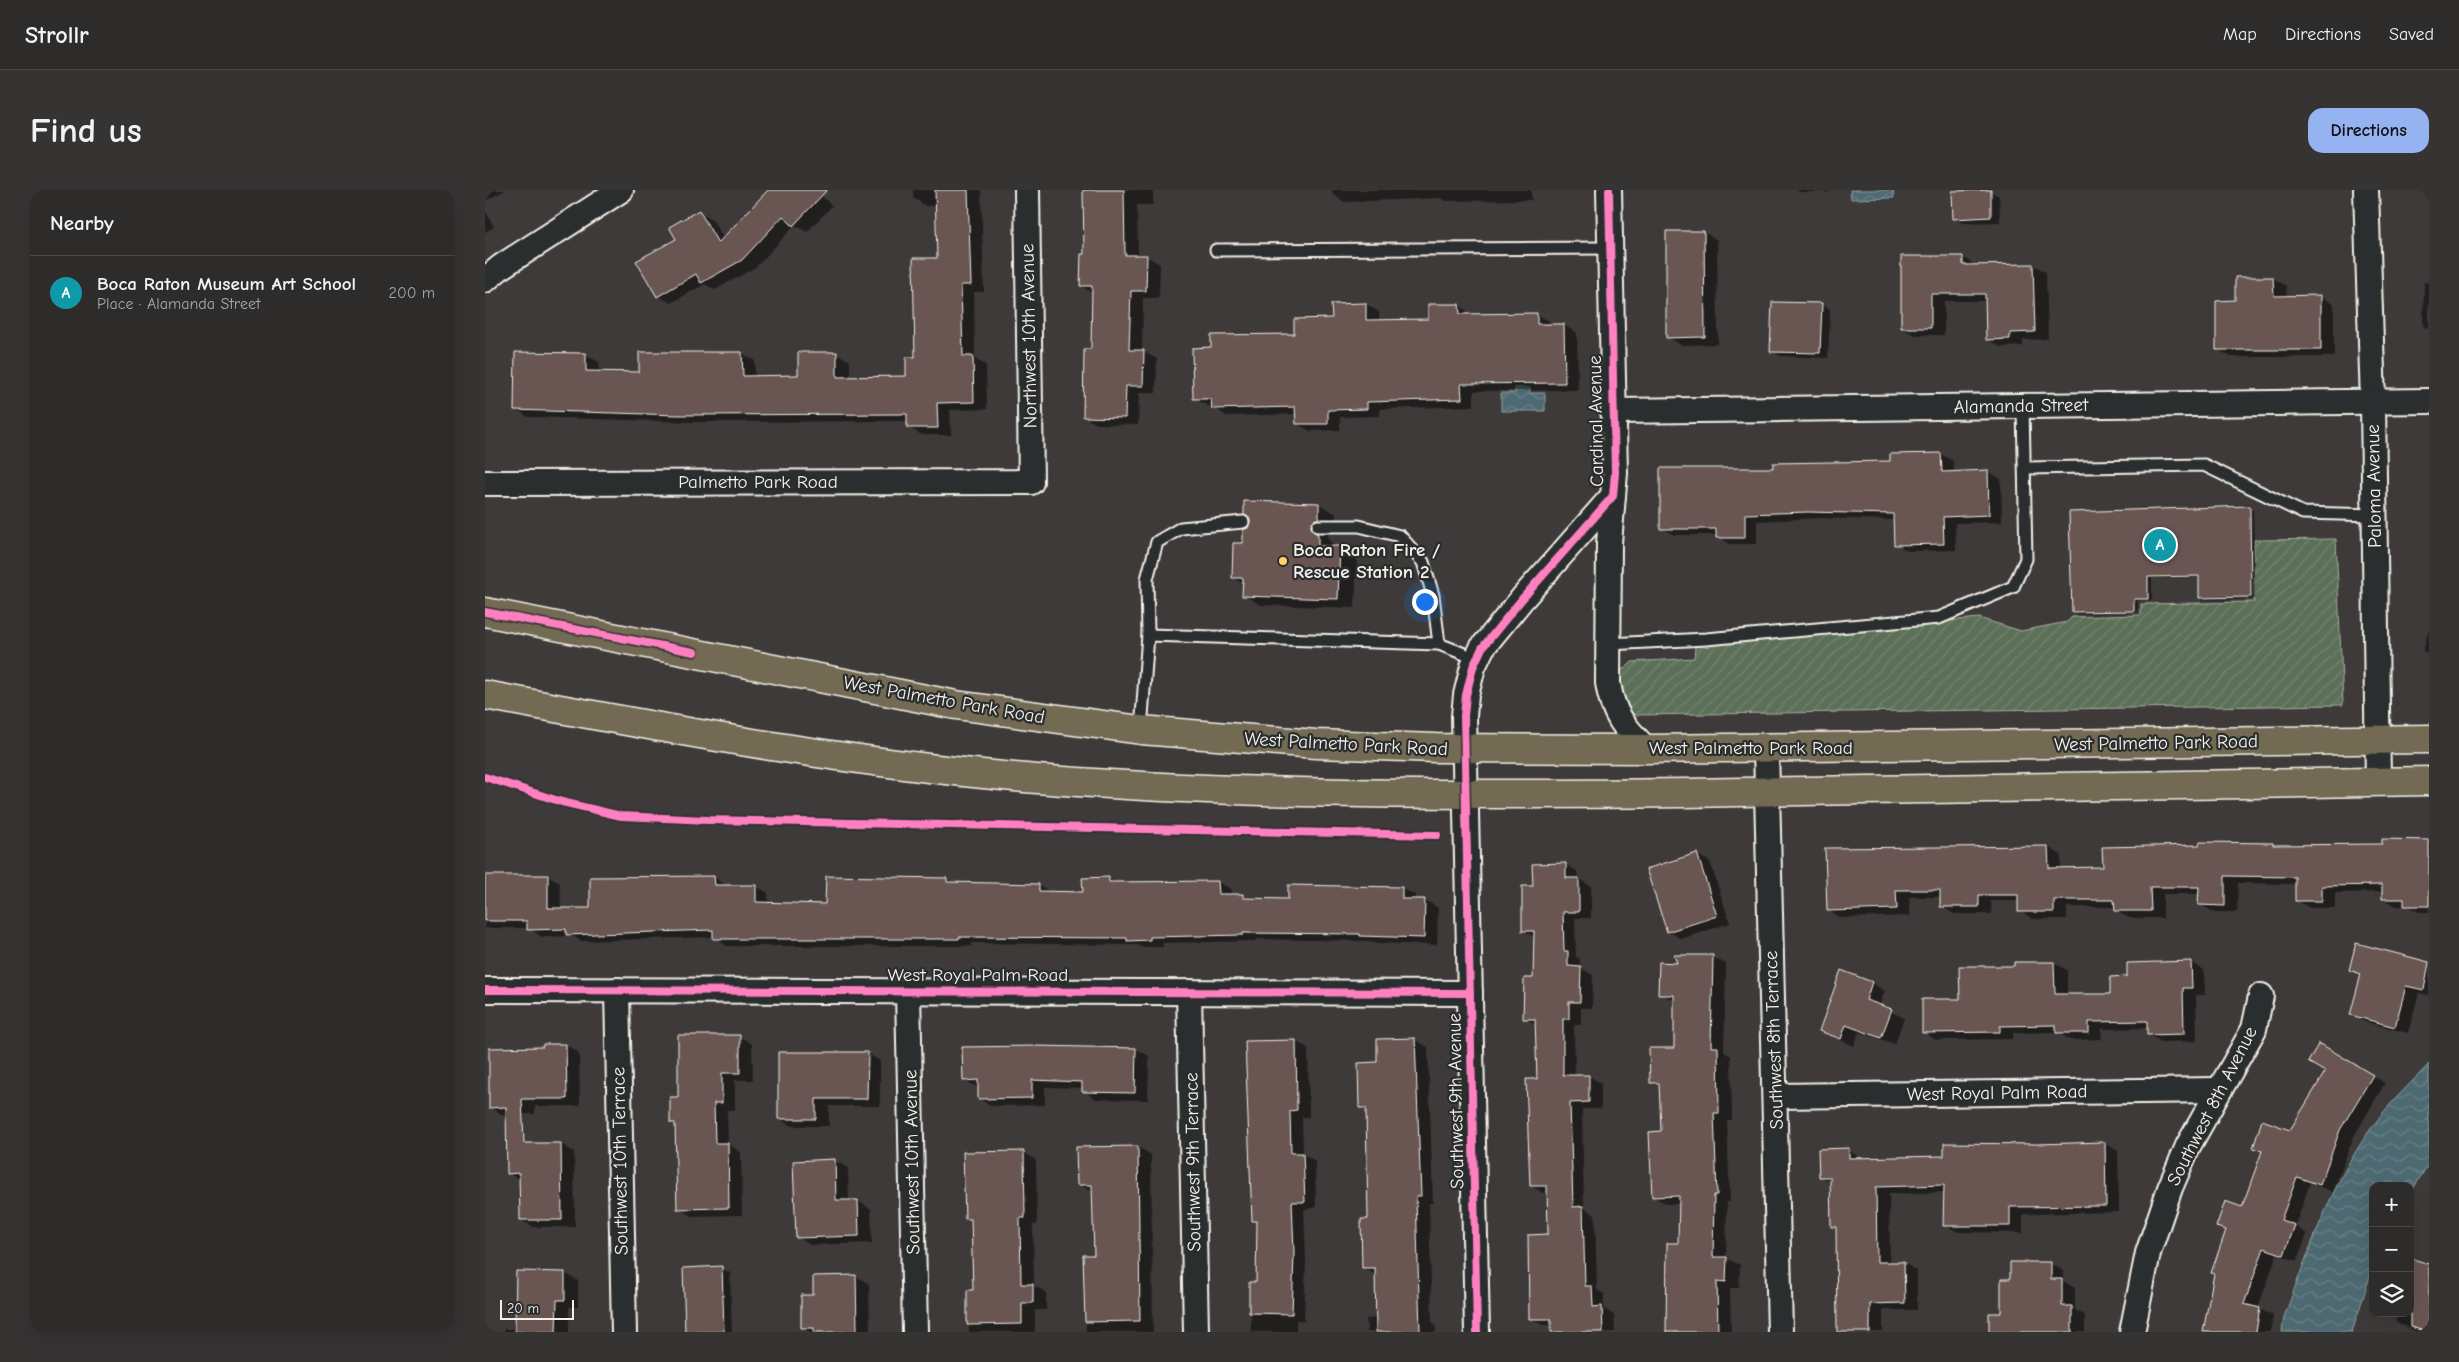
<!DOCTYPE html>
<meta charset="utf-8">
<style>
:root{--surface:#2e2c2b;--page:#363433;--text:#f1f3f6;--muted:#a7a7a9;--line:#494847;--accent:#95b2f1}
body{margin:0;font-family:"Comic Neue",sans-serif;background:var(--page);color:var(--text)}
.controls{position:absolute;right:15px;bottom:15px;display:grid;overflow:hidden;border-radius:10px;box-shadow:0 5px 20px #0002}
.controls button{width:45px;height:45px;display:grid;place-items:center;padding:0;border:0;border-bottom:1px solid var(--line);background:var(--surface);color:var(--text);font:25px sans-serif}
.scale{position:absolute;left:15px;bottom:12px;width:74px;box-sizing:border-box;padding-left:5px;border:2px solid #f4f1e8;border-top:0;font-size:14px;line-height:18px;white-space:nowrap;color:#f4f1e8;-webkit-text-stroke:4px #2a2d2e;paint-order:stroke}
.you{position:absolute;left:939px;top:411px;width:18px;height:18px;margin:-12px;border:4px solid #fff;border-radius:50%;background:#1a73e8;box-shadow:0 0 0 8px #1a73e833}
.badge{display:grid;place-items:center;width:32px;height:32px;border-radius:50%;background:var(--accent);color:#fff;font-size:16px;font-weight:700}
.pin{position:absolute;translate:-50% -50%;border:2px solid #fff;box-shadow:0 1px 5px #0006}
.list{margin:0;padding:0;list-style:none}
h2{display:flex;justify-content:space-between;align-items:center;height:65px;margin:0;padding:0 20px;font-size:21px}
h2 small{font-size:16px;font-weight:400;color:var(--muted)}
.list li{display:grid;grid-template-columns:32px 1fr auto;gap:15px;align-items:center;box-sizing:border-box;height:75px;padding:0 20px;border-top:1px solid var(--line)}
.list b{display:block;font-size:19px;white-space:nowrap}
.list p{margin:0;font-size:16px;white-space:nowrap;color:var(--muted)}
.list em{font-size:16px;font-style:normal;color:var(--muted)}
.icon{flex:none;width:28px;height:28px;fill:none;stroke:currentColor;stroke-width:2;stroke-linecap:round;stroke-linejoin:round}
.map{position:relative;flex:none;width:1944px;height:1142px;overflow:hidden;border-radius:15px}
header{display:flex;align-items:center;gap:30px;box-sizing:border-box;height:70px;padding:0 25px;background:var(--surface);border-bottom:1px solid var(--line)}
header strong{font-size:24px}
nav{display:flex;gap:28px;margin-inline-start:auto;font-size:18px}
.intro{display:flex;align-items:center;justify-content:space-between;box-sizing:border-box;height:120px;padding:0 30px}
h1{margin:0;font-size:35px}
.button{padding:12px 22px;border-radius:15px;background:var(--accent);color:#111;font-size:18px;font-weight:700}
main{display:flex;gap:30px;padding:0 30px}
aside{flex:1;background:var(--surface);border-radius:15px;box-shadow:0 5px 20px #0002}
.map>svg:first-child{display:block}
.garden{fill:url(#garden-furrows);stroke:#a8b0a0}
.water{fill:url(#water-waves);stroke:#90a0a2}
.shadow{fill:#0007}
.building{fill:#695753;stroke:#f4f1e8}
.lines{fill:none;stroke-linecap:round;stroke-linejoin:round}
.service-casing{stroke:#f4f1e8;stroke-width:15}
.minor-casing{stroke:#f4f1e8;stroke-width:28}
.primary-casing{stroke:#f4f1e8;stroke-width:31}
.service{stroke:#2a2d2e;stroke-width:11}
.minor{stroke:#2a2d2e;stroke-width:24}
.primary{stroke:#736b52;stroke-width:28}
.cycleway-casing{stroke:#2a2d2e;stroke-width:11}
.cycleway{stroke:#ff80c0;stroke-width:8}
.poi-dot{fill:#ffd166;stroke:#2a2d2e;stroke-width:2}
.labels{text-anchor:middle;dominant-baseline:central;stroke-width:4.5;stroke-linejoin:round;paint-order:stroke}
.street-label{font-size:19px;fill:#f4f1e8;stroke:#2a2d2e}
.poi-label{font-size:19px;font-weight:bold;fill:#f4f1e8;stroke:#2a2d2e;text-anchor:start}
</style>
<header>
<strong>Strollr</strong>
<nav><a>Map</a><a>Directions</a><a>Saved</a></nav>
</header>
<div class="intro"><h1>Find us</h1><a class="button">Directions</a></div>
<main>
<aside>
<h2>Nearby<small></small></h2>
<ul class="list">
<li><span class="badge" style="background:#0f9aa8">A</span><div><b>Boca Raton Museum Art School</b><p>Place · Alamanda Street</p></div><em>200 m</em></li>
</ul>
</aside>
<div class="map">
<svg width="1944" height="1142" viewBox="0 0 1944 1142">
<defs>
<pattern id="garden-furrows" width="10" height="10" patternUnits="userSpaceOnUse" patternTransform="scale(1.25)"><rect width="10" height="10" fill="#5c6f59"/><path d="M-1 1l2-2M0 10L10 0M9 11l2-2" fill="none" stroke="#748471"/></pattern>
<pattern id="water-waves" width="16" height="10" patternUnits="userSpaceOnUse" patternTransform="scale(1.25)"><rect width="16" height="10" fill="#4e6a73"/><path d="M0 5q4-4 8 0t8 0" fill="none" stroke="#688087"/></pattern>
</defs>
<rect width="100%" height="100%" fill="#3d3a39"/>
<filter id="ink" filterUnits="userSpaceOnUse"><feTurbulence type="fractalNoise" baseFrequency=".02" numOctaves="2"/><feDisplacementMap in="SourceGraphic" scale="10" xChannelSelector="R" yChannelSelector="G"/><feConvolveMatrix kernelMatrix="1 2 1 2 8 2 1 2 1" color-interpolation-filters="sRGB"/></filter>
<g filter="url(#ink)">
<path class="garden" d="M1851 349 1858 515 1150 525 1138 516 1132 481 1141 478 1147 472 1209 468 1210 456 1494 428 1536 441 1582 432 1587 427 1656 425V414L1769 412V350Z"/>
<g class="water">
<path d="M1365 0H1408L1409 8 1366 9Z"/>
<path d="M1030 198H1045V203H1060V221H1016V203H1030Z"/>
<path d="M1944 874V973L1925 1004V996H1888V1077L1867 1142H1797L1799 1127C1826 1055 1851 978 1902 918 1915 903 1930 889 1944 874Z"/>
</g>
<g class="shadow">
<path d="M0 0H21L0 11Z"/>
<path d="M285 0H331L347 16 322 42 310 35 271 77 230 100 220 94 186 113 173 106 192 49 214 22 227 29 239 49Z"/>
<path d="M428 0H496L499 102H489L490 169 501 175 502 219 465 220 466 245H437L424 238 423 231 208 232 43 227 30 219 101 165 114 172V182L155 183 257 163 270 171V187L315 186 351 163 365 171V188L423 187 431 168 453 69 452 16H441L428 8Z"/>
<path d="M598 0H668V15H652L653 66 662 67 675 74 674 108H658L657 161 672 169 671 203H654L653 235 612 234 599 227 607 161 608 103 596 96 600 66Z"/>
<path d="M847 0H1046L1047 10 960 11 956 8 860 12 847 4Z"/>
<path d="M1311 0H1344V2H1315Z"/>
<path d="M1505 1 1514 6 1515 32 1478 33 1469 28Z"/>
<path d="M0 20 9 37 0 42Z"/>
<path d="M1219 42 1232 50 1233 154 1196 155 1183 147Z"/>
<path d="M1418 67H1478L1491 76 1548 75 1561 82 1563 149 1538 150V156L1516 157 1503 150 1502 111H1459V145H1430L1417 138Z"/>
<path d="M1788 88 1801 96 1802 107H1836L1849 114V167H1746L1732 159 1751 112V89Z"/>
<path d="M1939 92 1944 93V139L1938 136Z"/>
<path d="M881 114 894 122V131L944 130 974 115 987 125 1051 124 1064 131V135H1079L1092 143 1093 200 989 201V216L895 219V226L855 227V240L825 241 812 234V224L741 226 728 216H723L710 209 727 158 811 145Z"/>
<path d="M1336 114 1345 119 1343 168 1295 166 1287 161Z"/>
<path d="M1456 264 1468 271 1469 283 1503 282 1516 289 1517 332 1470 333 1471 360 1423 361 1411 354 1410 330 1336 328 1272 331V354H1245L1232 345H1189L1177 338 1289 279 1406 272Z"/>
<path d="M834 314 851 324V338L846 339 842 347 845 352 850 355V358L872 368 870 418 776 415 759 405V394L748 388 759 354Z"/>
<path d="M1764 318 1768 320 1770 409 1719 410 1715 408V387L1667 388V410L1653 411V422L1592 424 1588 421Z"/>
<path d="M1944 439V464L1938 461Z"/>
<path d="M1944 651V722H1934L1923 716H1911L1898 709V702L1850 703V718H1825L1811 710V694L1753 693 1752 722H1728L1715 714V704H1678V728H1644L1631 721V717H1582V729H1548L1535 721 1534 711H1506L1507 724H1469L1456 716V707H1424L1425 726 1356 728 1343 720 1341 659 1563 657 1576 665V679L1619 678 1716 657V653L1788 654 1792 656 1898 655Z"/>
<path d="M1211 664 1225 672 1245 733 1196 749 1183 741Z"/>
<path d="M1080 674 1092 681 1093 689 1106 696V728H1090L1091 767 1095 769V778L1108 785 1107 818H1096V835H1089L1090 886H1104L1116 893V919H1097L1099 1018 1110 1025 1112 1100 1119 1104V1119L1129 1125 1130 1142H1067V1135H1057L1045 1128 1065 1045 1063 1003H1058L1046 996 1053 890 1052 835 1039 828 1049 789 1051 748 1038 741 1049 697Z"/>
<path d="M62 686 75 693 76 719H107L229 687 242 696H271L283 703V714L341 715 342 687 462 689 470 694 553 695 566 702 599 703 624 689 632 693 733 692 746 699V705H757L765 710H804L917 698 930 705V710H940L953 718 952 755 889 753 885 751 771 749V751L677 753 678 757H656L652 755 487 753V756H242L229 747 96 751 87 746 57 747 44 738H0V688Z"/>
<path d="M1872 754 1944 774V805L1934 803 1923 843 1880 832 1867 824 1877 786 1865 780Z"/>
<path d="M1191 766 1228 767 1241 774 1239 862 1246 866 1247 930H1242L1245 1012H1242L1241 1068 1255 1075 1254 1098H1245L1246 1142H1182L1194 1054 1195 1014H1182L1169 1007 1177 942 1176 897 1166 892 1190 859 1191 811 1175 804 1194 774Z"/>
<path d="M1706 772 1719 780 1720 805H1711L1712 851 1676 852 1663 844V838L1616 839 1617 849 1585 850 1572 842 1528 843V849L1451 850 1438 842 1476 810 1531 777 1569 773 1582 780V805H1627L1644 787V774Z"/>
<path d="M1356 782 1387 793 1400 801 1394 816 1419 828 1410 854 1374 842 1369 856 1335 841Z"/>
<path d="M254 846 267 854 268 890H250V920H242L243 954 256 962 257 1025 207 1026 193 1018 191 935 186 932 194 908Z"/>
<path d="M930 850 943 857 948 1013H944L947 1132 950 1134 951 1142H882L881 1129 892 1128 891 1085 878 1078 884 1030 882 921 875 917 893 874Z"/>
<path d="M810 851 823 858 824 927H817L818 964 830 971 831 1018 819 1019 821 1070 819 1131 811 1130V1142H766V1093H772L773 1033 769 1030Z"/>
<path d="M81 855 94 863 95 916H50V924L18 925 5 917 59 858V856Z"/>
<path d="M1835 855 1900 893 1868 948 1848 1002 1825 993 1810 1036 1822 1044 1812 1071 1792 1064 1773 1118 1788 1126 1785 1142H1720L1742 1042 1733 1037 1758 1019 1778 962 1769 957 1806 942 1841 882Z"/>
<path d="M478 858 651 859 664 866 663 910 611 909 598 901V898L560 897V915L507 916 494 909V898L479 890Z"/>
<path d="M382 863 395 871V916H344V936H307L294 929Z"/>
<path d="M1619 953 1633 961 1634 1022 1538 1024V1043L1473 1042 1460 1035V1002L1404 1004 1405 1073H1419L1432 1081V1120H1398V1142H1354L1353 1039 1347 1036V993L1335 986 1363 960 1377 969 1460 968 1553 956Z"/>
<path d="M76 954 89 962 90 1037H49L36 1030 35 990 23 983Z"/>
<path d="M653 957 666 965 668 1142H601L600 1067 610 1066 608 1002 593 994Z"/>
<path d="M538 962 551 970 552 1035H548L549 1096 561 1102V1120H550V1142H484L483 1101H489L488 1031 482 1028Z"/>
<path d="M350 971 363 978 364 1011H373L386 1019 387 1053 325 1055 312 1047Z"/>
<path d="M1565 1073 1578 1081V1091L1590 1098V1120L1600 1125V1142H1505L1517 1124 1526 1091Z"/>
<path d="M1944 1075V1142H1932L1910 1132 1913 1123H1925Z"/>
<path d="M236 1078 245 1083 247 1142H201Z"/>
<path d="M32 1082 80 1083 93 1091V1117H84V1142H19V1139H31Z"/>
<path d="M371 1086 384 1094 385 1142H325L318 1138Z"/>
</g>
<g class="building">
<path d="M283 0H342L308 36 298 26 257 70 216 93 211 84 172 107 151 71 191 49 184 37 214 20 233 53Z"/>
<path d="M450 0H483L486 95H476L478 166H488L489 212 452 213 453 238H422V224L194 225 29 220 30 162 101 163V181L154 182V162H257L258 186 313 185V162H352V187L421 186V167H430L428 68H452Z"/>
<path d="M598 0H639L640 65H662L661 101H646L644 160H659L658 196H641L640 228 598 227 599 159H606L607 96H595L596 64H599Z"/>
<path d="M1506 0V27L1468 29 1467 1Z"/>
<path d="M1181 41H1219L1220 147 1181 148Z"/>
<path d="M1416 66H1478V75L1548 74 1550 142 1525 143V149L1501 150 1500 104H1446V138H1416Z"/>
<path d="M1750 87H1788L1789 106 1836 105V160H1731V111L1750 110Z"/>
<path d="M1287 112 1337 113 1335 163 1285 162Z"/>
<path d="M881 113V130L943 129V114H974L975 124 1052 123V134H1079L1080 193 976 194 977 209 882 212V219L843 220V234H811L810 217 727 219 726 209H708L707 158 726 157V145L809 144V129L847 128 846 114Z"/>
<path d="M1456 263 1457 282 1503 280 1504 325 1458 327 1459 354 1409 355 1408 324 1323 322 1260 324V348H1231V339H1175V278H1288V273L1405 271V264Z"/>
<path d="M759 311 834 313V328L829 330 826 336 829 342 833 344V356H855L853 409 757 406 758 388H747L748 353H758V340L763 338 765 332 764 327 759 325Z"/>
<path d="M1765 316 1766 407 1714 408V386L1663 387V409H1649V421L1587 422 1584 322Z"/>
<path d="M1897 649 1944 650V716H1919V709H1897V695L1837 696V711H1810V687L1740 686V716L1713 715 1714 697H1665L1666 721H1630L1629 710H1569V722H1533V705H1494V717H1455V700H1411L1412 719 1342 721 1340 658 1563 656 1564 678 1618 677 1617 657 1714 655 1715 652 1788 653V655L1897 654Z"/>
<path d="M1212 663 1232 726 1182 742 1161 679Z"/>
<path d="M1081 673V688H1094V722H1078L1079 761H1083V776L1096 777 1095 812H1084V829H1078V885H1104V912L1085 913 1088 1017 1098 1016 1100 1096H1107L1108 1117 1117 1116 1118 1142H1066V1129H1044L1043 1045 1063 1044 1062 996H1045L1041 889H1052L1050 829H1038L1039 788H1048L1049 741H1037V696H1048L1047 674Z"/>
<path d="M0 685H63V718H105V687L229 686 230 695H271V712L340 714 341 686 462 688V692L554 694V701L598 702 597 688 624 687V692L733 691 734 704H758V708L803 709V695L917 697V709H940L939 748 875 746V744L758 743V745L665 747V750L642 751V748L474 747V749H228V740L81 745V739L42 740V731H0Z"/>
<path d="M1871 753 1944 772 1939 800 1921 796 1910 837 1865 825 1876 784 1864 780Z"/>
<path d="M1189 765H1228L1226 857H1233L1234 923H1229L1232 1005H1229L1228 1067H1242L1241 1092 1232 1091 1233 1142H1181L1182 1053H1193L1194 1006 1167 1007 1164 942 1176 941 1174 893H1165L1164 858H1189V805H1173L1174 772 1192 773Z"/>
<path d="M1706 771 1707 798H1698L1699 844 1662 845V831L1604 832V843H1571V835L1515 836V842L1437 843V809H1475L1474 776H1529V772H1569L1570 804H1625V787L1642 786V773Z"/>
<path d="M1356 780 1387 792 1381 810 1407 819 1396 848 1361 835 1356 849 1334 841Z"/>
<path d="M193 845H255V883H237V913H229L230 953H243L244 1018 192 1019 190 933H185V907H193Z"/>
<path d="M930 848 936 1006H931L935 1142H891L890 1078H877L876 1029H883L881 918H874L873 873 892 872V849Z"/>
<path d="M811 850 812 920 805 921 806 963H818L820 1012H807L809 1062 807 1124 764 1123V1092H771L772 1031H767L760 851Z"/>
<path d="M1834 853 1888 885 1855 940 1835 995 1812 987 1796 1030 1810 1035 1799 1065 1779 1058 1759 1114 1775 1118 1771 1142H1718L1729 1084 1726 1083 1741 1040 1731 1037 1740 1011 1757 1017 1777 961 1768 958 1777 930 1805 940 1840 882 1823 872Z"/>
<path d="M58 854H81L82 909H37L39 953H76L77 1030H35L34 983 22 984 21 917 4 918V858L58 857Z"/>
<path d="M551 856 651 858 650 903 597 902V892L547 890V908L493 909V890L478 891 477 857Z"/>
<path d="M293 862H383L382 909H331V929H293Z"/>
<path d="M1620 952 1621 1016 1525 1017V1036H1458L1459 995 1391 997 1392 1072H1419L1420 1113 1385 1114V1142H1352L1351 1037H1346L1345 987H1334L1333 959 1364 958V968L1459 966V953L1553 954Z"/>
<path d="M653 956 655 1131 600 1132 598 1065H609L607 995H592L591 957Z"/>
<path d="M539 961 540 1028H535L536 1094H548V1113H537V1134L482 1135V1100H488L486 1029H480L478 962Z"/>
<path d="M350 969 351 1010H373L374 1046 311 1048 308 971Z"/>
<path d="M1925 1068 1944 1074V1142L1925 1137Z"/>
<path d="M1525 1072H1566V1089H1577V1116H1587V1142H1504V1123H1516V1089H1525Z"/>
<path d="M237 1076 239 1142H200L198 1078Z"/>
<path d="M31 1081 80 1082V1110H72L71 1142H30Z"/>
<path d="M371 1085 372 1142H329V1138H316V1105H328V1086Z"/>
</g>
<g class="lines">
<g class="service-casing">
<g id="service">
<path d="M731 60 1125 58"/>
<path d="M1541 278 1719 275 1818 323 1890 325"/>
<path d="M833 336H874L915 346 938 372 948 405 954 454"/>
<path d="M663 445 662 389 672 352 696 338 758 332"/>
<path d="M1123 454 1221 449 1454 428 1528 397 1541 369 1538 216"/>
<path d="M656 540 663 445 954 454 992 469"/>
</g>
</g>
<g class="minor-casing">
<g id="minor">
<path d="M1881 0 1888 212 1893 592"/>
<path d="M0 90 17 76 136 0"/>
<path d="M1128 221 1944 211"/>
<path d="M0 293 546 292 542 0"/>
<path d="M1128 306 1124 353 1123 493C1128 525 1139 537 1161 559"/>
<path d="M1281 558 1295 1142"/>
<path d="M0 800 985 803"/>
<path d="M132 800 139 1142"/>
<path d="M423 801 430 1142"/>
<path d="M704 802 711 1142"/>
<path d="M1291 906 1733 900"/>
<path d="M992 1142 979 526 981 505 988 477 997 458 1037 409 1128 306 1130 283 1124 0"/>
<path d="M1647 1142 1663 1063 1685 998 1703 956 1769 839 1776 806"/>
</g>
</g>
<g class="primary-casing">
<g id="primary">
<path d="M0 422 471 515 656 540 831 554 951 558 1161 559 1944 549"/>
<path d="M0 505C183 539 366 574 552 589 767 606 983 605 1199 603 1447 600 1696 594 1944 591"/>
</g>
</g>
<use href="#service" class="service"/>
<use href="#minor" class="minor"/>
<use href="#primary" class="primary"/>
<g class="cycleway-casing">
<g id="cycleway">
<path d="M0 422 209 462"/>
<path d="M0 587 77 612 136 626 223 630 952 645"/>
<path d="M0 800 985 803"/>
<path d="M992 1142 979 526 981 505 988 477 997 458 1037 409 1128 306 1130 283 1124 0"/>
</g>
</g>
<use href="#cycleway" class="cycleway"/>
</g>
</g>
<circle class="poi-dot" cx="798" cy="371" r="5"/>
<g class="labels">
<g class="street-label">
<text transform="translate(544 146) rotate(-91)">Northwest 10th Avenue</text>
<text transform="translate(1536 216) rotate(-1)">Alamanda Street</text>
<text transform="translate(1111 231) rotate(-91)">Cardinal Avenue</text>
<text x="273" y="292">Palmetto Park Road</text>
<text transform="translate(1889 296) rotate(-91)">Paloma Avenue</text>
<text transform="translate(459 510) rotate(10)">West Palmetto Park Road</text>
<text transform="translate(1671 553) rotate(-1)">West Palmetto Park Road</text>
<text transform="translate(861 554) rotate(3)">West Palmetto Park Road</text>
<text x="1266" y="558">West Palmetto Park Road</text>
<text x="493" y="785">West Royal Palm Road</text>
<text transform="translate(1289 850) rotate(-92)">Southwest 8th Terrace</text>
<text transform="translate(1512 903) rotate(-1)">West Royal Palm Road</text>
<text transform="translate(971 911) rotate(-91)">Southwest 9th Avenue</text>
<text transform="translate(1727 916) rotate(-63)">Southwest 8th Avenue</text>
<text transform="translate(135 971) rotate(-91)">Southwest 10th Terrace</text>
<text transform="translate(427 972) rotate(-91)">Southwest 10th Avenue</text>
<text transform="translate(708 972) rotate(-91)">Southwest 9th Terrace</text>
</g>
<g class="poi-label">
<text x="808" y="360">Boca Raton Fire /<tspan x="808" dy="22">Rescue Station 2</tspan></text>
</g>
</g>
</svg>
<div class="controls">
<button>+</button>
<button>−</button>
<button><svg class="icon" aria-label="layers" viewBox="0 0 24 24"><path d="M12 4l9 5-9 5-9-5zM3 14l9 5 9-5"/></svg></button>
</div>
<div class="scale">20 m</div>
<div class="you"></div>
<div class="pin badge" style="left:1675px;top:355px;background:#0f9aa8">A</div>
</div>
</main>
